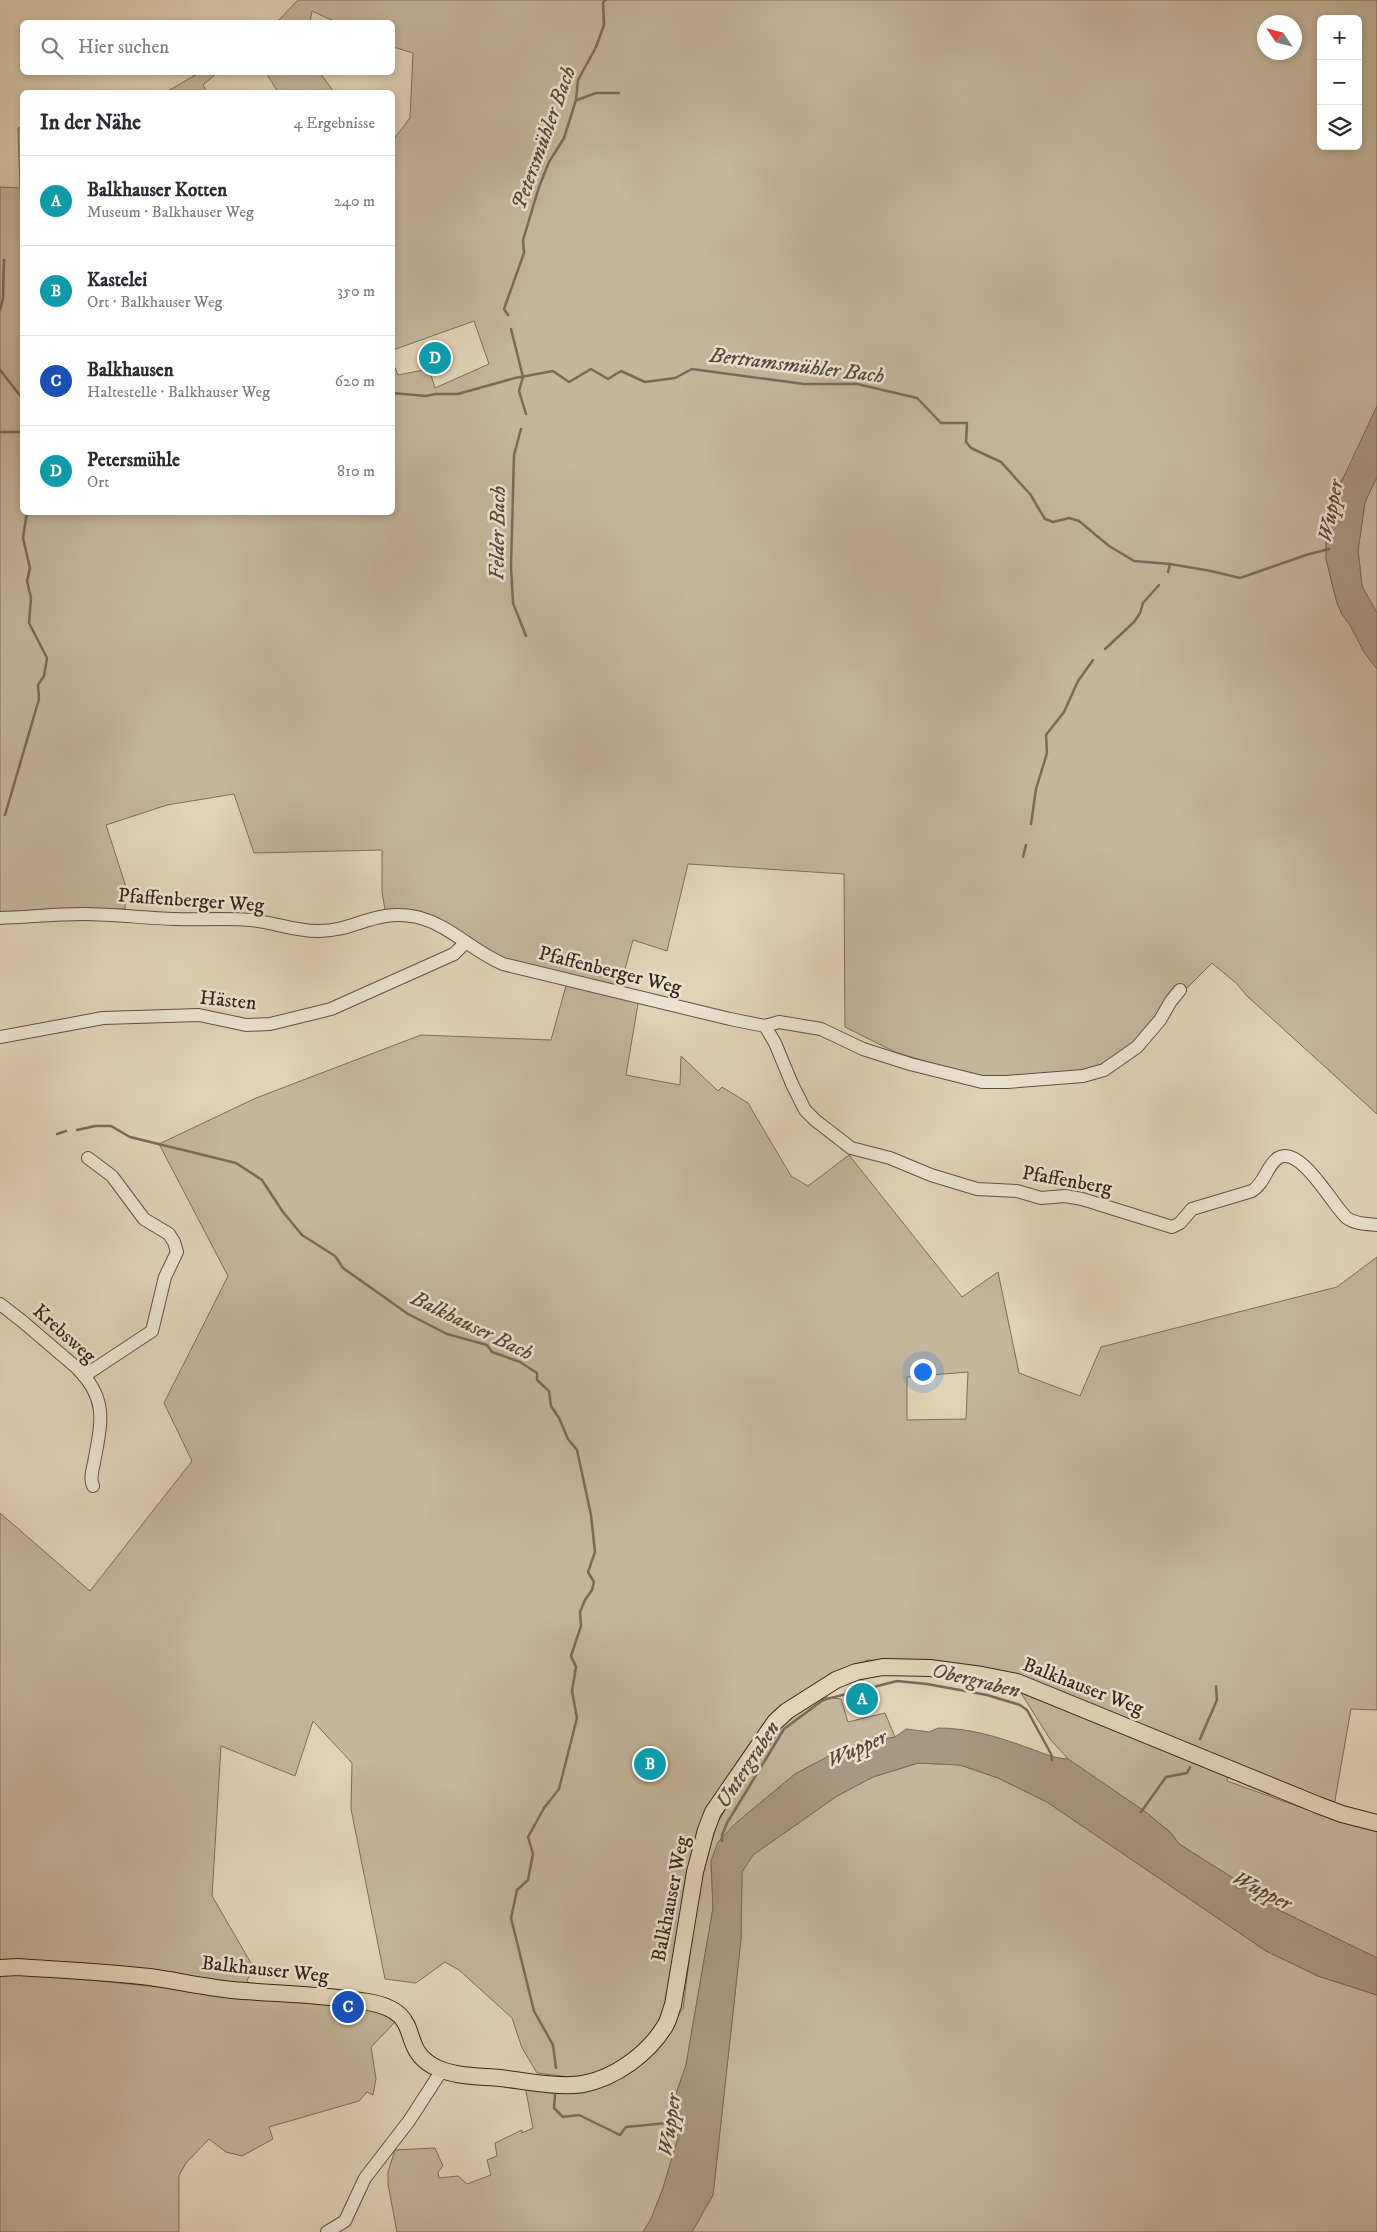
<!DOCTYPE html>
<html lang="de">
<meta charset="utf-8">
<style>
:root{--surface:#fff;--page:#f2f2f3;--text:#2b2b33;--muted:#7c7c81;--line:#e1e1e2;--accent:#1a73e8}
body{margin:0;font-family:"IM FELL DW Pica",serif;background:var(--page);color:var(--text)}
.controls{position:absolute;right:15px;top:15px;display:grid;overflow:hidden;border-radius:8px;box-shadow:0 2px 8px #0003}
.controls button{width:45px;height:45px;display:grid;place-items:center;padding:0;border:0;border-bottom:1px solid var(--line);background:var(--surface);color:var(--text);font:25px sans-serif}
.compass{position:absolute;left:1257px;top:15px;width:45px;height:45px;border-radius:50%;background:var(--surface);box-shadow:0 2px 8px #0003;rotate:305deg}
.you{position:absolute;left:922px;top:1371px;width:18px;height:18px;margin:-12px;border:4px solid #fff;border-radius:50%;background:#1a73e8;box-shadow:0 0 0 8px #1a73e833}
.badge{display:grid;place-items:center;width:32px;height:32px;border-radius:50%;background:var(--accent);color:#fff;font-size:16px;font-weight:700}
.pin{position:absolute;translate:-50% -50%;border:2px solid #fff;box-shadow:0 1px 5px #0006}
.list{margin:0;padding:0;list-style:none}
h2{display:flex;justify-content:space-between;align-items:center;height:65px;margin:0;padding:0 20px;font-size:21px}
h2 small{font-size:16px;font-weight:400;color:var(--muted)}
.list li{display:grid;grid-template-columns:32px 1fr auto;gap:15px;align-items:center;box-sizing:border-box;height:90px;padding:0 20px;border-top:1px solid var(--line)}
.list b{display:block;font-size:19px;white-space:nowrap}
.list p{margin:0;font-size:16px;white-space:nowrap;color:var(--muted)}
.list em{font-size:16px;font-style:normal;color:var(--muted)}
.icon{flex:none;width:28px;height:28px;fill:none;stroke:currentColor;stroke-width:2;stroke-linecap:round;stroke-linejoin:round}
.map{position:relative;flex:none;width:1377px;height:2232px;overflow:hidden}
.search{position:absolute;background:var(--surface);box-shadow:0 2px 8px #0003;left:20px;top:20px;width:375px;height:55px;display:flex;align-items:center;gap:12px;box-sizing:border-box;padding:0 18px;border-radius:8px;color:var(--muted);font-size:19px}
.panel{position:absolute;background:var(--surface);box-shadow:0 2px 8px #0003;left:20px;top:90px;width:375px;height:425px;border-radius:8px}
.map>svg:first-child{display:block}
.green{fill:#c4b59b;stroke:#7e6c5a;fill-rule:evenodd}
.water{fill:#a89781;stroke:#7c6958}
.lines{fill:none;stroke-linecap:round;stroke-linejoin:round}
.stream{stroke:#7c6958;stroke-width:2.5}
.minor-casing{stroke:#634f41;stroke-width:14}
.major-casing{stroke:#39231a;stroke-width:18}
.minor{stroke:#ece2d0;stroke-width:12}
.major{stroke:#e1d3b6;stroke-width:16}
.labels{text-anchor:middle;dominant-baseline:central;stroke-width:5;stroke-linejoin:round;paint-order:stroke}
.street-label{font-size:20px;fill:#39231a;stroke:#ece2d0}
.water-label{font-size:21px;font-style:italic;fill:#5a4639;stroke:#ece2d0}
</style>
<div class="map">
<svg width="1377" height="2232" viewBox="0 0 1377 2232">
<rect width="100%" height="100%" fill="#e1d3b6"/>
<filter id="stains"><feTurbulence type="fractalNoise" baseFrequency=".004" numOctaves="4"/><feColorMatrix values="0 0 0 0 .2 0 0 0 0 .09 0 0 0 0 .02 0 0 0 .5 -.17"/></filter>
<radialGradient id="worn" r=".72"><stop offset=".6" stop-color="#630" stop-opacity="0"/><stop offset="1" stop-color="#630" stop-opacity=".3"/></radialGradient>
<g class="green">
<path d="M298 0H1377V406L1347 472 1339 484 1326 529V559L1337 603 1342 614 1350 625 1364 652 1377 669V1114L1247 996 1237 984 1212 963 1182 993 1175 985 1157 1019 1133 1047 1101 1069 983 1079 895 1052 845 1027 844 874 688 864 667 951 633 940 620 987 640 992 626 1075 680 1085 681 1056 718 1091 722 1087 748 1103 791 1176 808 1186 849 1155 962 1297 998 1272 1019 1373 1080 1396 1101 1347 1337 1287 1377 1257V1710L1351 1709 1334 1806 968 1666 868 1660 822 1679 774 1719 708 1814 669 1996 659 2028 632 2056 585 2079 537 2073 522 2048 512 2018 459 1970 445 1962 416 1983 385 1979 351 1809 352 1763 313 1721 295 1776 221 1746 212 1896 255 1970 247 1980 251 1986 0 1962V1513L90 1591 192 1461 164 1403 228 1276 159 1144 256 1098 421 1035 551 1040 569 975 509 961 450 927 385 910 382 892V850L254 853 234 794 167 805 106 825 126 887 125 909H61L0 912V187L20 188 18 128 22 127V512H392L393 363 398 375 429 369 435 388 489 364 474 321 393 350V140L410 118 413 53 393 47 392 22H336L312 11 310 22H277ZM1321 19H1358V146H1321ZM1264 22H1294V52H1264ZM968 1372 966 1419 907 1420V1377Z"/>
<path d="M199 73H217L203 85 207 92H166Z"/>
<path d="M266 73H320L334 92H278Z"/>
<path d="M1377 477V613L1362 586 1358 550 1365 502Z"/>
<path d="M1021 1693 1228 1774 1227 1781 1350 1825 1377 1831V1958L1277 1909V1902L1248 1888H1237L1233 1878 1179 1844 1171 1833 1147 1813 1068 1759 1050 1739Z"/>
<path d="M819 1696 841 1699 848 1722 885 1713 895 1737 846 1747 795 1774 736 1823 711 1861 713 1908 686 2065 674 2100 673 2121 678 2138 663 2188 651 2219 643 2232H397L388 2184V2172L395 2150 435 2148 443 2166 438 2172 439 2178 458 2176 467 2184 491 2175 487 2160 497 2156 495 2143 522 2130V2133L533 2128 525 2086 570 2090 668 2032 683 2008 700 1876 718 1822 759 1751 778 1727Z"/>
<path d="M918 1763 960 1765 998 1778 1047 1802 1266 1951 1318 1976 1377 1995V2232H692L713 2195 741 1939 742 1872 753 1855 837 1796 873 1777Z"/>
<path d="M0 1973H19L379 2009 396 2021 371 2047 376 2079 373 2095 367 2092 359 2101 269 2127 273 2139 242 2156 226 2152 209 2139 186 2163 179 2175V2232H0Z"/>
</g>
<g class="water">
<path d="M1377 406V477L1365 502 1358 550 1362 586 1377 613V669L1364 652 1350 625 1342 614 1337 603 1326 559V529L1332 502Z"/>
<path d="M938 1728C968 1728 995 1736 1023 1746 1039 1751 1050 1758 1068 1759L1147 1813 1171 1833 1179 1844 1233 1878 1237 1888H1248L1277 1902V1909L1377 1958V1995L1318 1976 1266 1951 1047 1802 998 1778 960 1765 918 1763 873 1777 837 1796 753 1855 742 1872 741 1939 713 2195 692 2232H643L651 2219 663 2188 678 2138 673 2121 674 2100 686 2065 713 1908 711 1861 718 1842 736 1823 795 1774 846 1747 895 1737 906 1729 929 1732Z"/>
</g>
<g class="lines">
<g class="stream">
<path d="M577 100 596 93H619"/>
<path d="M0 310 3 299 4 260"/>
<path d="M508 315 504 309 524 253 523 240 539 187 549 162 564 138 576 100 578 80 596 47 604 25 603 3 605 0"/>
<path d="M511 329 523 377 519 391 526 414"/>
<path d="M0 370 22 398"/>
<path d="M392 393 426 396 435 394H458L515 378 553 371 569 382 591 369 608 379 621 371 645 382 675 378 692 369 804 384H857L917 398 941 423H967L966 442 971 448 1001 462 1030 494 1045 519 1053 522 1069 518 1079 521 1109 546 1134 561 1170 564 1211 571 1240 578 1306 555 1329 549"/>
<path d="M521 429 514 455 511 567 513 603 526 636"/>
<path d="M0 432H22"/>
<path d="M1168 572 1170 564"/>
<path d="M1105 649 1134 622 1140 613 1143 603 1159 585"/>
<path d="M5 815 39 699 38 685 44 676 47 658 29 623 31 598 27 581 30 568 23 538 27 512"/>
<path d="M1031 824 1036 789 1047 753 1046 735 1064 712 1078 681 1093 660"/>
<path d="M1023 857 1026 845"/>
<path d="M77 1130 95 1126H111L130 1137 236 1163 262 1180 283 1212 302 1235 335 1256 343 1268 408 1314 447 1334 487 1345 492 1352 520 1362 537 1373V1380L549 1391 551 1406 559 1418 568 1439 577 1450 591 1515 595 1552 588 1572 594 1582 592 1590 585 1600 580 1612 581 1626 571 1656 576 1667 572 1691 577 1718 559 1789 544 1808 528 1837 533 1854 528 1880 517 1890 511 1918 534 2011 553 2045 556 2068"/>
<path d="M57 1134 66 1131"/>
<path d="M1200 1739 1217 1700 1216 1686"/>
<path d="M1141 1812 1166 1777 1187 1773 1190 1767"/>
<path d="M722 1841V1835L727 1823 784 1729 823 1700 897 1681 927 1684 987 1695 1020 1705 1027 1710 1051 1754 1052 1760"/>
<path d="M555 2095 554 2108 563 2117 579 2115 620 2135 626 2127 677 2122"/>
</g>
<g class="minor-casing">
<g id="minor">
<path d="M0 918C28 917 56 914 83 914 114 914 144 918 174 919 199 920 225 918 250 920 273 922 294 931 317 931 354 932 375 908 417 917 450 925 472 951 503 964L730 1019 765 1026 779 1022 821 1029 863 1049 910 1064 982 1082H1007L1083 1076 1104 1070 1137 1047 1160 1020 1171 1001 1180 990"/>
<path d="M765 1026 775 1043 792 1084 805 1110 815 1120 851 1148 890 1158 931 1175 977 1189 1017 1191 1041 1198 1065 1196 1082 1199 1172 1227 1180 1223 1192 1209 1252 1191C1265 1183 1267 1165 1278 1158 1301 1144 1334 1208 1347 1218 1355 1224 1367 1224 1377 1225"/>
<path d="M0 1037 103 1018 199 1015 246 1025 270 1024 331 1009 454 954 465 943"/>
<path d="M0 1304 22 1321 77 1368C109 1400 101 1423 94 1463 92 1471 90 1480 93 1486"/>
<path d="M84 1376 152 1331 165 1277 177 1252 174 1242 169 1234 144 1219 112 1176 88 1158"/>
<path d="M327 2232 345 2221 365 2178 409 2121 442 2070"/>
</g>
</g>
<g class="major-casing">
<path id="major" d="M0 1968 18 1967C62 1970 106 1972 150 1977 177 1981 205 1987 232 1990 277 1994 323 1994 368 2002 426 2012 397 2046 433 2066 453 2077 479 2076 500 2078 525 2081 559 2088 583 2084 615 2078 648 2054 665 2026 669 2020 670 2012 673 2005L695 1872 706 1830 713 1812 775 1722 787 1711 836 1680 856 1672 883 1667 930 1668 982 1675 1017 1682 1318 1805 1342 1814 1377 1823"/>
</g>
<use href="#minor" class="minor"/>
<use href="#major" class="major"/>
</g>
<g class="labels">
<g class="street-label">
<text transform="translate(191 901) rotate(4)">Pfaffenberger Weg</text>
<text transform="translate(610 971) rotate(14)">Pfaffenberger Weg</text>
<text transform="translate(228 1001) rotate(6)">Hästen</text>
<text transform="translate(1067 1181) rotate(10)">Pfaffenberg</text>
<text transform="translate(64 1334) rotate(42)">Krebsweg</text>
<text transform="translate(1083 1687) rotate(21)">Balkhauser Weg</text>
<text transform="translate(671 1899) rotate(-79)">Balkhauser Weg</text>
<text transform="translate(265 1970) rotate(6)">Balkhauser Weg</text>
</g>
<g class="water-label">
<text transform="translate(544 138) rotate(-70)">Petersmühler Bach</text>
<text transform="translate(797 366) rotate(7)">Bertramsmühler Bach</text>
<text transform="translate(1331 511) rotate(-79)">Wupper</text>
<text transform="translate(498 533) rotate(-89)">Felder Bach</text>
<text transform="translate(472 1326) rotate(26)">Balkhauser Bach</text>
<text transform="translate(976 1681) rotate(14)">Obergraben</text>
<text transform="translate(857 1749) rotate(-24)">Wupper</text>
<text transform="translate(748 1765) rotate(-57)">Untergraben</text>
<text transform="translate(1262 1891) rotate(27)">Wupper</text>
<text transform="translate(670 2125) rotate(-82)">Wupper</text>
</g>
</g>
<rect width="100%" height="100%" filter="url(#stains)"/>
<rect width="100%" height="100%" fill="url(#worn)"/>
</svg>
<div class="controls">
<button>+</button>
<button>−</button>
<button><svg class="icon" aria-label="layers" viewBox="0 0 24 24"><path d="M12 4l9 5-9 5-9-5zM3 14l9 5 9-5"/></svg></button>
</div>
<svg class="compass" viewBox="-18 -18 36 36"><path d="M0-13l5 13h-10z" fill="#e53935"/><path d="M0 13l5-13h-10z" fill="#7c7c81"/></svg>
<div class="you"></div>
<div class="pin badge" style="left:862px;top:1699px;background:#0f9aa8">A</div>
<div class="pin badge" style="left:650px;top:1764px;background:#0f9aa8">B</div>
<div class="pin badge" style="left:348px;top:2007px;background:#1a4fb4">C</div>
<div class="pin badge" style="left:435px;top:358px;background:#0f9aa8">D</div>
<div class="search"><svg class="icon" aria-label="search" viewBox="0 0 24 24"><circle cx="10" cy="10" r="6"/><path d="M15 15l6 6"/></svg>Hier suchen</div>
<section class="panel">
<h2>In der Nähe<small>4 Ergebnisse</small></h2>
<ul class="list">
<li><span class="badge" style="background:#0f9aa8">A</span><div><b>Balkhauser Kotten</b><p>Museum · Balkhauser Weg</p></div><em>240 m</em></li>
<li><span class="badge" style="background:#0f9aa8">B</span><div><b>Kastelei</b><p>Ort · Balkhauser Weg</p></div><em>350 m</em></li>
<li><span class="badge" style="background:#1a4fb4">C</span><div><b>Balkhausen</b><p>Haltestelle · Balkhauser Weg</p></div><em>620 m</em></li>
<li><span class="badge" style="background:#0f9aa8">D</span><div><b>Petersmühle</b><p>Ort</p></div><em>810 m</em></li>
</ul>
</section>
</div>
